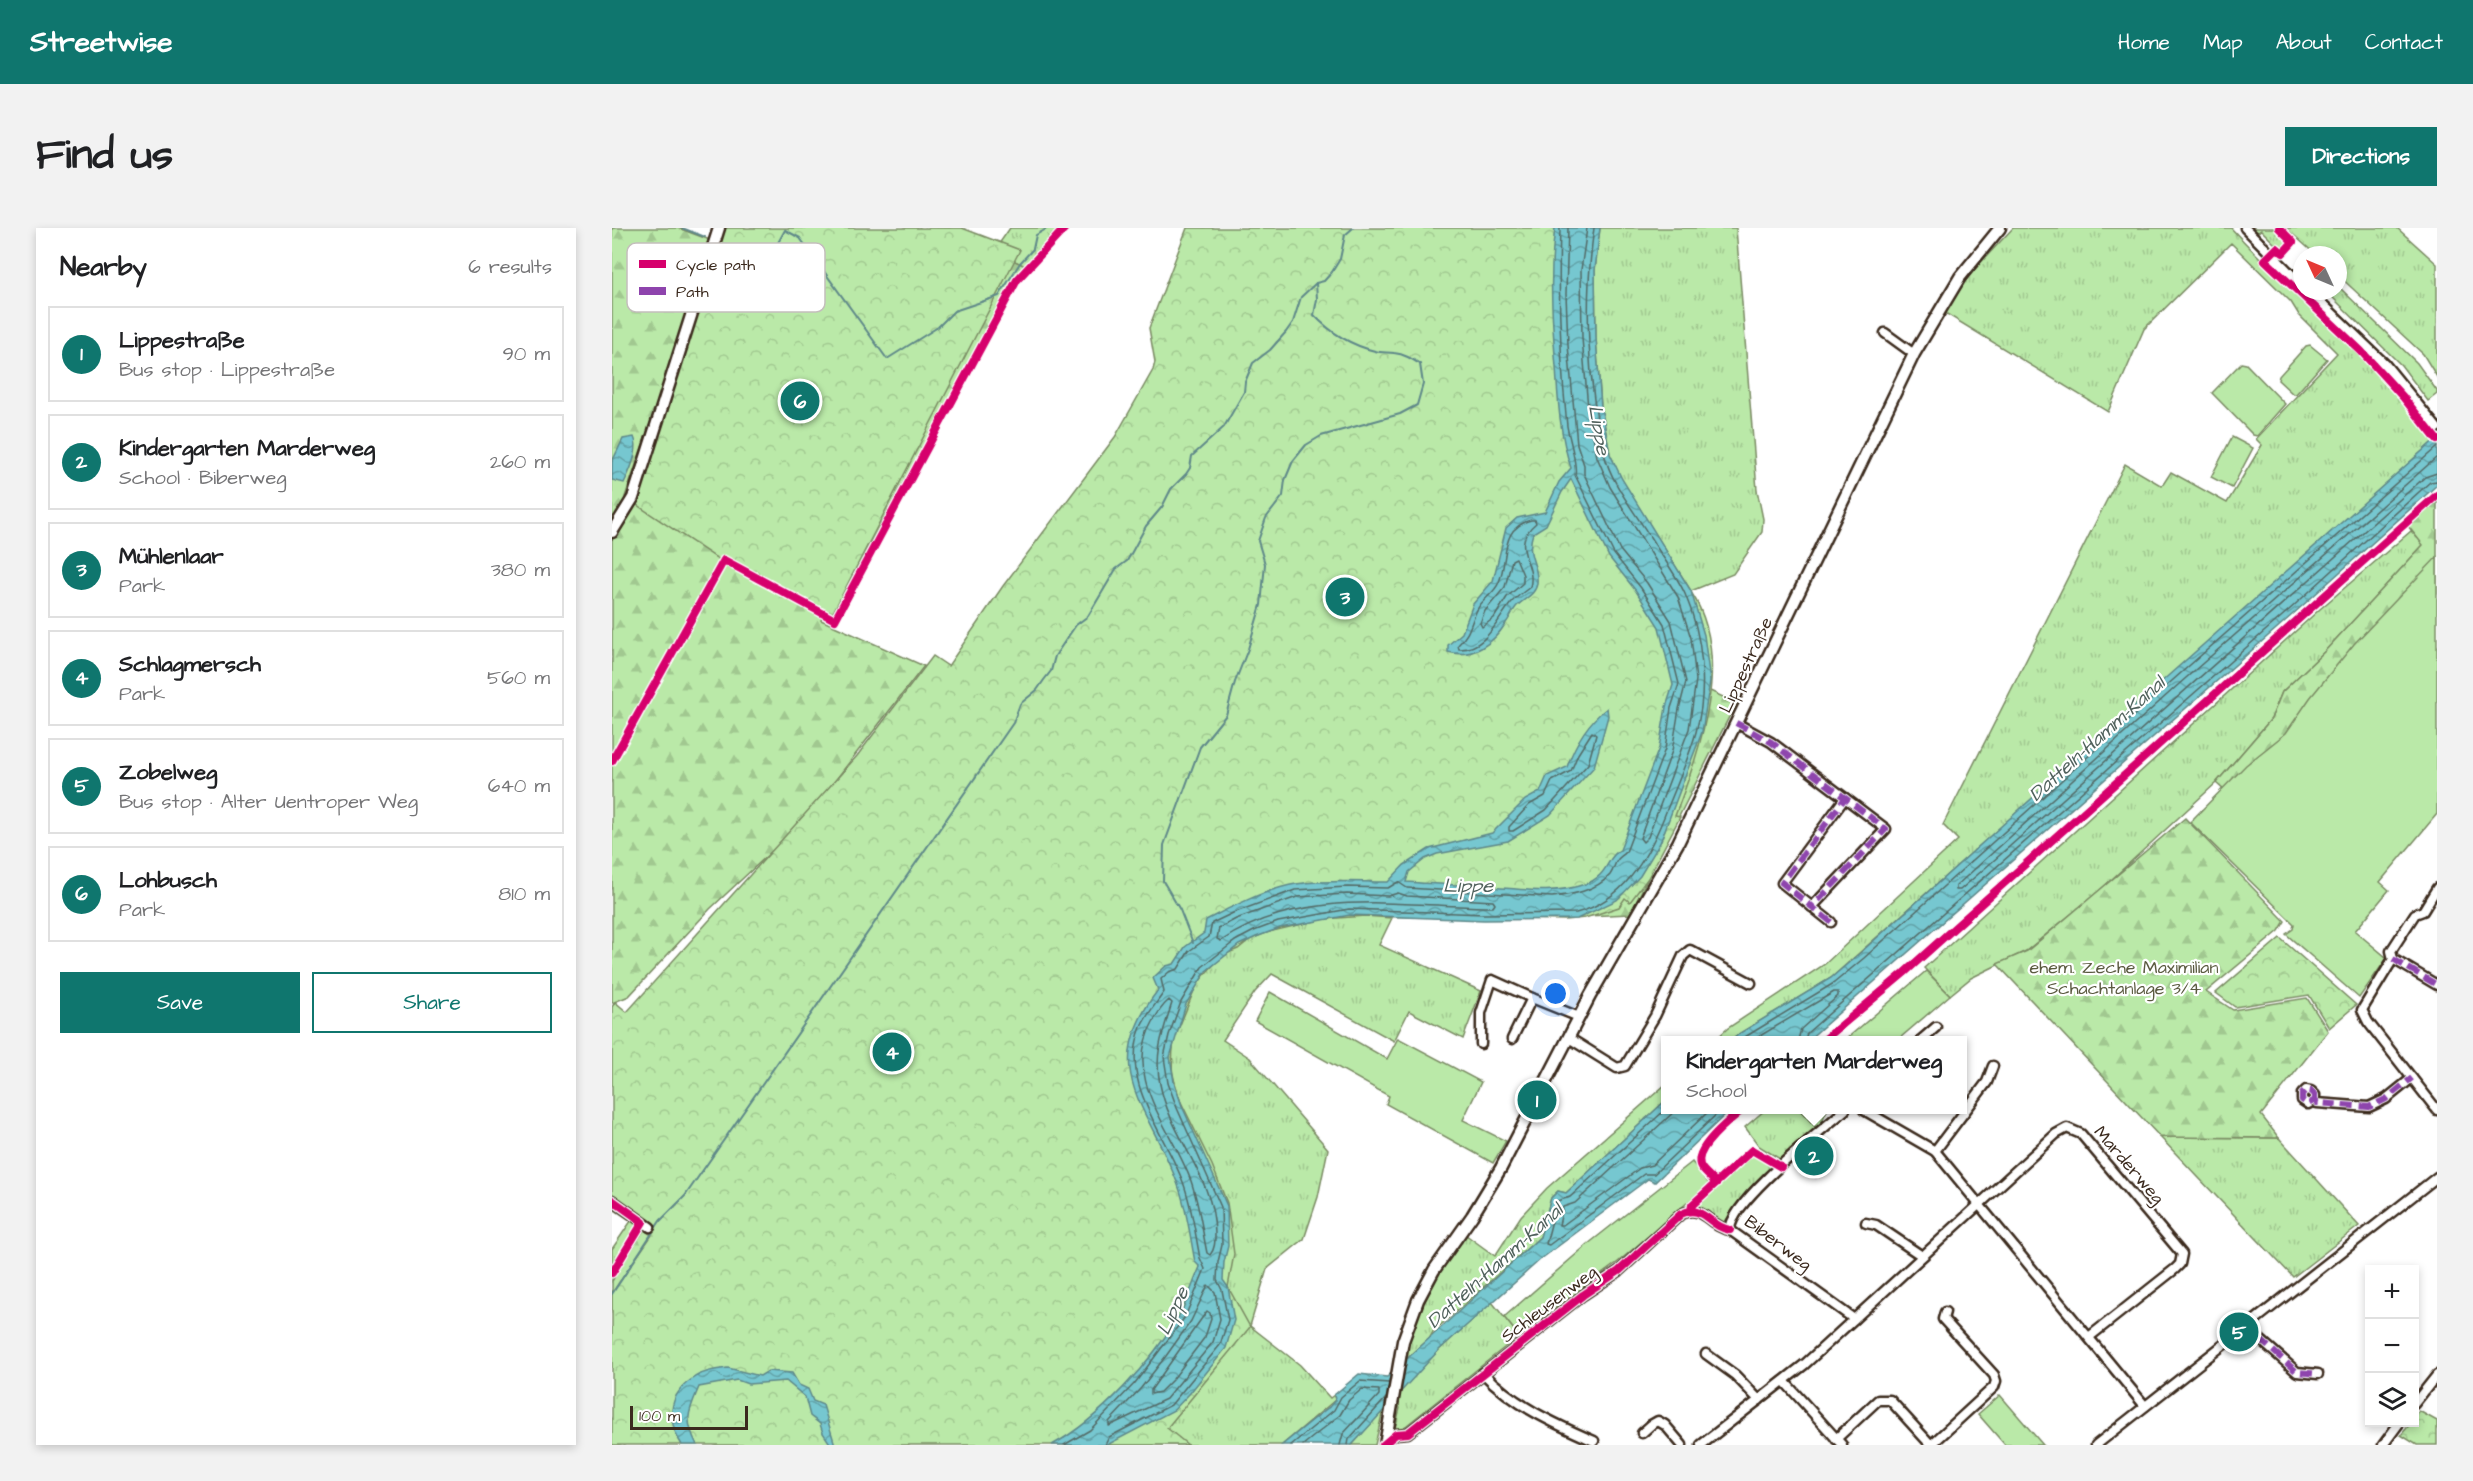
<!DOCTYPE html>
<meta charset="utf-8">
<style>
:root{--surface:#fff;--page:#f2f2f2;--text:#202124;--muted:#757577;--line:#e0e0e0;--accent:#0f766e}
body{margin:0;font-family:"Architects Daughter",sans-serif;background:var(--page);color:var(--text)}
.controls{position:absolute;right:18px;bottom:18px;display:grid;overflow:hidden;border-radius:0px;box-shadow:0 3px 9px #0003}
.controls button{width:54px;height:54px;display:grid;place-items:center;padding:0;border:0;border-bottom:2px solid var(--line);background:var(--surface);color:var(--text);font:30px sans-serif}
.compass{position:absolute;left:1681px;top:18px;width:54px;height:54px;border-radius:50%;background:var(--surface);box-shadow:0 3px 9px #0003;rotate:314deg}
.scale{position:absolute;left:18px;bottom:15px;width:118px;box-sizing:border-box;padding-left:6px;border:3px solid #3b2a1e;border-top:0;font-size:16px;line-height:21px;white-space:nowrap;color:#3b2a1e;-webkit-text-stroke:4px #fff;paint-order:stroke}
.you{position:absolute;left:944px;top:766px;width:21px;height:21px;margin:-15px;border:4px solid #fff;border-radius:50%;background:#1a73e8;box-shadow:0 0 0 9px #1a73e833}
.badge{display:grid;place-items:center;width:39px;height:39px;border-radius:50%;background:var(--accent);color:#fff;font-size:20px;font-weight:700}
.pin{position:absolute;translate:-50% -50%;border:3px solid #fff;box-shadow:0 2px 6px #0006}
.popup{position:absolute;left:1049px;top:808px;width:306px;height:78px;box-sizing:border-box;display:grid;place-content:center;border-radius:0px;background:var(--surface);filter:drop-shadow(0 2px 4px #0005);font-size:20px;white-space:nowrap;color:var(--muted)}
.popup b{font-size:22px;color:var(--text)}
.popup::after{content:'';position:absolute;left:50%;top:100%;margin-left:-12px;border:12px solid transparent;border-top-color:var(--surface)}
.list{margin:0;padding:0;list-style:none}
h2{display:flex;justify-content:space-between;align-items:center;height:78px;margin:0;padding:0 24px;font-size:26px}
h2 small{font-size:20px;font-weight:400;color:var(--muted)}
.list li{display:grid;grid-template-columns:39px 1fr auto;gap:18px;align-items:center;box-sizing:border-box;height:96px;margin:0 12px 12px;padding:0 12px;border:2px solid var(--line);border-radius:0px}
.list b{display:block;font-size:22px;white-space:nowrap}
.list p{margin:0;font-size:20px;white-space:nowrap;color:var(--muted)}
.list em{font-size:20px;font-style:normal;color:var(--muted)}
.actions{display:flex;gap:12px;padding:18px 24px}
.actions a{flex:1;padding:14px 0;border:2px solid var(--accent);border-radius:0px;text-align:center;font-size:21px;color:var(--accent)}
.actions .main{background:var(--accent);color:#fff}
.icon{flex:none;width:33px;height:33px;fill:none;stroke:currentColor;stroke-width:2;stroke-linecap:round;stroke-linejoin:round}
.map{position:relative;flex:none;width:1825px;height:1217px;overflow:hidden;border-radius:0px}
header{display:flex;align-items:center;gap:36px;box-sizing:border-box;height:84px;padding:0 30px;background:var(--accent);color:#fff}
header strong{font-size:28px}
nav{display:flex;gap:33px;margin-inline-start:auto;font-size:21px}
.intro{display:flex;align-items:center;justify-content:space-between;box-sizing:border-box;height:144px;padding:0 36px}
h1{margin:0;font-size:42px}
.button{padding:15px 27px;border-radius:0px;background:var(--accent);color:#fff;font-size:21px;font-weight:700}
main{display:flex;gap:36px;padding:0 36px}
aside{flex:1;background:var(--surface);border-radius:0px;box-shadow:0 3px 9px #0003}
.map>svg:first-child{display:block}
.built{fill:#f4eaf7}
.grass{fill:url(#grass-tufts);stroke:#7a8a63;stroke-width:1.5}
.forest{fill:url(#forest-firs);stroke:#7a8a63;stroke-width:1.5}
.park{fill:url(#park-crowns);stroke:#7a8a63;stroke-width:1.5}
.garden{fill:#bae9a8;stroke:#7a8a63;stroke-width:1.5}
.water{fill:url(#water-waves);stroke:#5e8889;stroke-width:1.5}
.lines{fill:none;stroke-linecap:round;stroke-linejoin:round}
.shore{stroke:#536965;stroke-width:1.5}
.stream{stroke:#5e8889;stroke-width:2}
.minor-casing{stroke:#3b2a1e;stroke-width:13}
.major-casing{stroke:#3b2a1e;stroke-width:15}
.minor{stroke:#fff;stroke-width:8}
.major{stroke:#fff;stroke-width:10}
.quiet{stroke:#8e44ad;stroke-width:6;stroke-dasharray:12 6;stroke-linecap:butt}
.cycleway-casing{stroke:#fff;stroke-width:11}
.cycleway{stroke:#d6006c;stroke-width:8}
.labels{text-anchor:middle;dominant-baseline:central;stroke-width:4.5;stroke-linejoin:round;paint-order:stroke}
.street-label{font-size:18px;fill:#3b2a1e;stroke:#fff}
.park-label{font-size:18px;fill:#5b5a40;stroke:#fff}
.water-label{font-size:20px;font-style:italic;fill:#50615c;stroke:#fff}
.key{fill:#fff;stroke:#c4bfbc;stroke-width:1.5}
.key-label{font-size:16px;fill:#3b2a1e}
</style>
<header>
<strong>Streetwise</strong>
<nav><a>Home</a><a>Map</a><a>About</a><a>Contact</a></nav>
</header>
<div class="intro"><h1>Find us</h1><a class="button">Directions</a></div>
<main>
<aside>
<h2>Nearby<small>6 results</small></h2>
<ul class="list">
<li><span class="badge">1</span><div><b>Lippestraße</b><p>Bus stop · Lippestraße</p></div><em>90 m</em></li>
<li><span class="badge">2</span><div><b>Kindergarten Marderweg</b><p>School · Biberweg</p></div><em>260 m</em></li>
<li><span class="badge">3</span><div><b>Mühlenlaar</b><p>Park</p></div><em>380 m</em></li>
<li><span class="badge">4</span><div><b>Schlagmersch</b><p>Park</p></div><em>560 m</em></li>
<li><span class="badge">5</span><div><b>Zobelweg</b><p>Bus stop · Alter Uentroper Weg</p></div><em>640 m</em></li>
<li><span class="badge">6</span><div><b>Lohbusch</b><p>Park</p></div><em>810 m</em></li>
</ul>
<div class="actions"><a class="main">Save</a><a>Share</a></div>
</aside>
<div class="map">
<svg width="1825" height="1217" viewBox="0 0 1825 1217">
<defs>
<pattern id="grass-tufts" width="24" height="20" patternUnits="userSpaceOnUse" patternTransform="scale(1.5)"><rect width="24" height="20" fill="#bae9a8"/><path d="M3 7l-1-3M5 7V3M7 7l1-3M15 17l-1-3M17 17v-4M19 17l1-3" fill="none" stroke="#a1c890"/></pattern>
<pattern id="forest-firs" width="22" height="20" patternUnits="userSpaceOnUse" patternTransform="scale(1.5)"><rect width="22" height="20" fill="#bae9a8"/><path d="M5 1l3.5 6h-7zM16 11l3.5 6h-7z" fill="#a1c890"/></pattern>
<pattern id="park-crowns" width="20" height="18" patternUnits="userSpaceOnUse" patternTransform="scale(1.5)"><rect width="20" height="18" fill="#bae9a8"/><path d="M2 6a3 3 0 1 1 6 0M12 15a3 3 0 1 1 6 0" fill="none" stroke="#a1c890"/></pattern>
<pattern id="water-waves" width="16" height="10" patternUnits="userSpaceOnUse" patternTransform="scale(1.5)"><rect width="16" height="10" fill="#76c7d0"/><path d="M0 5q4-4 8 0t8 0" fill="none" stroke="#62a2a8"/></pattern>
</defs>
<rect width="100%" height="100%" fill="#fff"/>
<filter id="ink" filterUnits="userSpaceOnUse"><feTurbulence type="fractalNoise" baseFrequency=".0167" numOctaves="2"/><feDisplacementMap in="SourceGraphic" scale="12" xChannelSelector="R" yChannelSelector="G"/><feConvolveMatrix kernelMatrix="1 2 1 2 8 2 1 2 1" color-interpolation-filters="sRGB"/></filter>
<g filter="url(#ink)">
<path class="built" d="M1204 909 1223 920 1204 952 1177 936Z"/>
<g class="grass">
<path d="M398 0H449L413 38 382 23Z"/>
<path d="M988 0H1124L1145 262 1151 291 1150 304 1121 346 1079 363 1009 251 998 226 989 179 984 110 983 42Z"/>
<path d="M1401 0H1619C1686 72 1763 134 1822 213L1219 750 1128 805 1120 812H1103L1116 800 1213 736 1346 612 1331 597 1513 236 1550 258 1559 244 1615 275 1650 217 1644 211 1725 125 1687 87 1679 74 1619 15 1532 101 1496 184 1333 85 1358 46Z"/>
<path d="M1641 0H1663L1675 14 1670 23 1649 2 1646 4Z"/>
<path d="M1674 0H1785L1825 36V149L1811 126 1726 47V27H1704Z"/>
<path d="M1726 58 1805 135 1825 163V166L1816 173 1789 137 1714 63H1726Z"/>
<path d="M1799 303 1812 316 1713 423 1670 464 1659 491 1604 555 1486 664 1414 723 1359 750 1338 767 1312 740 1708 381Z"/>
<path d="M738 687 780 690 767 717 869 763 851 811 797 783 782 813 660 746 643 764 611 812 638 830 716 921 706 969 692 1011 655 1041 638 1098 688 1137 718 1170 722 1167 723 1172 670 1217H495L570 878C557 841 556 827 569 790 597 710 663 698 738 687Z"/>
<path d="M1053 857V873L954 965 946 963 939 970 928 1009 821 1104 817 1111 788 1137 805 1079 850 1004 883 1028 909 988 935 960Z"/>
<path d="M1153 882H1188L1206 902 1171 933 1147 918 1133 899Z"/>
<path d="M1548 909 1667 910 1747 998 1681 1049Z"/>
<path d="M1142 926 1159 935 1162 941 1132 969 1111 996 1078 973 1097 956Z"/>
<path d="M19 993 32 1002 0 1053V1021Z"/>
<path d="M880 1074 907 1108 795 1197 789 1201 783 1200 788 1180 783 1170C811 1134 846 1104 880 1074Z"/>
</g>
<g class="forest">
<path d="M0 0H66L98 12 338 0 413 38 404 49 223 379 213 381 209 392 312 438 191 594 98 681 17 768 0 775Z"/>
<path d="M1825 274V366L1614 564 1604 555 1659 491 1670 464 1713 423 1811 317 1796 298Z"/>
<path d="M1096 462 1124 475 1018 686 975 688Z"/>
<path d="M1573 590 1673 693 1667 703 1594 764 1621 782 1695 770 1716 803 1649 887 1667 910 1548 909 1385 736 1415 723Z"/>
<path d="M32 1002 47 1012 0 1084V1053Z"/>
</g>
<g class="park">
<path d="M105 0H350L408 22 217 392 103 329 13 269Z"/>
<path d="M575 0H987L982 14 981 148 999 243 1064 342C1072 349 1074 356 1079 364 1122 430 1088 521 1063 588L1068 589 1036 650 1018 674 1013 670 1007 679 973 690 953 692 753 688 712 691 643 707 626 721 611 727 596 740 586 753 561 814 560 845 568 872 600 937 615 975 622 1026 616 1059 638 1099 555 1200 576 1217H0V1065L40 1007 0 980V779L3 774 15 784 245 528 321 428 336 438 391 358 503 209 541 142 543 134 537 100Z"/>
<path d="M1668 710 1744 777 1717 800 1697 767 1623 779 1604 765Z"/>
<path d="M771 1182 763 1217H740Z"/>
<path d="M1807 1183 1825 1193V1217H1805L1789 1207 1799 1195 1802 1194 1803 1189Z"/>
</g>
<g class="garden">
<path d="M1698 117 1715 131 1684 166H1681L1666 152 1667 148 1694 118Z"/>
<path d="M1629 135 1634 136 1673 176 1645 208 1641 207 1600 165Z"/>
<path d="M1620 209 1641 220 1620 260 1599 249Z"/>
<path d="M1825 329V586L1768 654 1777 662 1743 703 1775 730 1747 770 1674 706 1681 701 1682 696 1578 594 1634 537 1674 505 1698 470 1742 416Z"/>
<path d="M1314 743 1338 767 1288 810 1289 812H1233Z"/>
<path d="M658 764 775 831 786 810 869 854 851 892 894 913 881 935 774 876 777 868 643 793Z"/>
<path d="M1188 882H1215L1206 902Z"/>
<path d="M1080 934 1097 956 1006 1034 907 1108 892 1089 976 1016Z"/>
<path d="M1388 1167 1431 1217H1393L1366 1186Z"/>
</g>
<g class="water">
<path d="M943 0H988L983 42 984 110 989 179 998 226 1010 251 1079 363 1092 407 1098 453 1090 504 1048 615 1028 648 1005 672 965 691 872 692 738 687 668 700 644 709 627 717 594 743 574 776 558 829 562 854 570 878 615 978 616 1018 612 1034 611 1052 616 1059 622 1092 614 1120 578 1165 562 1182 495 1217H440C488 1191 540 1133 568 1086 576 1072 581 1054 588 1039L583 1034C578 1008 575 981 566 957 538 879 484 843 546 762L541 750 554 738 562 736 573 719 592 705 594 692C616 680 660 659 684 656 715 652 745 654 776 654L792 637 817 621 880 605 913 572 928 564 935 548 955 539C963 516 975 495 995 480L996 488 982 539 938 587 896 613 825 626 813 631 797 644 794 654C821 656 849 657 877 659 908 661 943 667 973 656 997 648 994 629 1008 622L1047 520 1054 479 1061 457 1047 399 1024 363 997 329 959 251 950 264 934 297 921 305C913 329 927 336 925 355 924 367 911 371 904 379 900 384 898 390 894 395 881 416 860 431 836 424V417L850 405 861 376 881 353 894 300 905 290 933 284 947 254 959 240C948 208 946 174 944 139 940 93 937 46 943 0Z"/>
<path d="M22 209C28 221 18 243 12 255L0 252V234L11 211Z"/>
<path d="M1825 210V257L1680 387 1196 812H1120L1128 805 1219 750 1248 725 1557 447Z"/>
<path d="M1053 873 1054 882H1118L1043 954 1036 951 929 1031 827 1122 740 1217H670L718 1178 723 1172 722 1167 747 1146 775 1149 928 1009 939 970 946 963 954 965Z"/>
<path d="M116 1140 148 1148 156 1143 180 1145 187 1157 196 1161 201 1173 211 1177 223 1217H219L211 1205 208 1196 198 1188 193 1169 174 1153 136 1156 125 1152 87 1159C76 1185 72 1191 85 1217H70C55 1194 55 1168 80 1151 90 1143 104 1142 116 1140Z"/>
</g>
<g class="lines">
<g class="shore">
<path d="M956 0 954 66 956 117 965 216 972 237V246L1008 322 1035 355 1059 393 1074 454 1067 481 1060 523 1028 610 1031 614 1036 609 1077 501 1084 452 1079 410 1066 369 998 259 985 229 976 180 970 110 969 42 975 0"/>
<path d="M1825 229 1566 457 1344 658V662H1348L1388 627 1813 249 1825 245"/>
<path d="M919 292H923L924 295C896 318 925 335 918 359 912 364 904 369 899 375 885 392 874 422 847 421L846 417C859 405 858 395 866 380 871 371 883 365 887 354 897 329 887 301 919 292Z"/>
<path d="M904 330 911 347V355L895 369 882 390 870 399 868 395 873 383 893 359 900 332Z"/>
<path d="M980 504 984 507 976 536 934 582 901 603H897V599L917 577 933 568 940 553 959 543 966 526Z"/>
<path d="M786 665 795 668 881 673 883 676 881 679H872C784 677 687 660 609 713L605 711 607 700 624 691 685 669 735 666 776 668Z"/>
<path d="M557 772 560 775C551 803 542 826 548 856 558 909 603 950 603 1006 603 1014 603 1021 598 1027L595 1025C590 1001 587 976 579 953 561 902 509 850 541 794 545 786 550 778 557 772Z"/>
<path d="M1128 812 1222 755 1252 730 1561 452 1825 219"/>
<path d="M1141 812 1222 764H1226V768L1189 801 1186 812"/>
<path d="M1193 812 1195 805 1677 382 1818 254 1825 253"/>
<path d="M1054 881 958 969 945 973 934 1016 937 1017 1032 946H1042L1109 882"/>
<path d="M1064 882 963 975 951 979 947 997H951L1028 940 1040 937 1098 882"/>
<path d="M596 1057 603 1064 608 1091 601 1114 554 1171 497 1198V1194L529 1160 554 1128 579 1093Z"/>
<path d="M595 1083 598 1085 599 1091 593 1109 561 1151 548 1164 539 1166V1162Z"/>
<path d="M452 1217 478 1202 523 1155 573 1089 593 1041 588 1030C583 1005 580 978 571 954 552 904 507 854 529 799 535 786 544 776 552 764L549 751 557 744 566 741 577 723 597 709 600 695 621 685 683 662 735 659 776 660 786 654 795 660 940 669C959 667 984 663 998 647 1001 643 1002 638 1004 634 1006 629 1011 628 1014 624L1053 521 1059 480 1067 456 1052 396 1029 360 1002 326 963 247C966 238 957 210 955 198 948 131 946 66 948 0"/>
<path d="M493 1217 497 1209 559 1177 608 1117 616 1092 610 1062 605 1052 606 1034 610 1017 609 979 565 880 556 855 552 829 557 807 569 774 590 739 623 713 642 703 666 694 737 681 872 686 964 685C1011 673 1035 631 1052 589 1063 561 1076 533 1084 504 1096 461 1091 408 1073 366 1065 348 1051 330 1040 312 1024 285 999 256 992 225 975 155 972 71 982 0"/>
<path d="M679 1217 722 1182 729 1169 748 1153 777 1155"/>
<path d="M691 1217 728 1187 737 1172 750 1161 767 1162V1167L731 1206 728 1217"/>
<path d="M736 1217 737 1211 774 1170"/>
</g>
<g class="stream">
<path d="M70 0 93 9"/>
<path d="M112 16 155 35 173 2 188 10 275 131 326 99 342 83 387 68 408 35 421 21 424 7 436 0"/>
<path d="M581 715 568 682 551 653 552 617 588 519 614 487 623 454 636 421 649 377 653 336 646 313 654 290 671 268 673 252 681 233 694 217 709 208 788 186 805 177 811 156 808 136C800 131 792 126 782 125 776 124 769 125 763 123 738 117 719 105 702 87L705 71 704 55"/>
<path d="M0 1066 48 993 73 968 401 495 408 476 425 462 432 452 439 443 443 428 453 413 464 397 476 388 504 341 515 333 534 298 550 279 559 261 574 246 578 240 580 228 612 199 632 164 633 154 641 135 658 122 674 104 681 94 689 69 704 55 712 53 720 44 728 31 733 7 741 0"/>
</g>
<g class="minor-casing">
<g id="minor">
<path d="M1633 0 1690 57"/>
<path d="M1697 63 1773 136 1825 200"/>
<path d="M1273 105 1302 126"/>
<path d="M1124 495 1159 514 1274 601 1200 679"/>
<path d="M1825 660 1811 683 1803 686 1779 723 1781 731 1750 782 1756 794 1825 882"/>
<path d="M1219 694 1170 655 1233 570"/>
<path d="M1781 731 1825 757"/>
<path d="M957 810 1005 840 1013 838 1043 788 1071 728 1078 722 1139 755"/>
<path d="M900 811 920 770 967 789"/>
<path d="M1309 812 1324 799"/>
<path d="M869 816V785L880 752 920 770"/>
<path d="M1703 872V867L1699 863 1694 862 1690 866V872L1696 876 1703 872 1705 875 1757 879 1774 871 1800 850"/>
<path d="M1233 882C1210 902 1118 974 1118 1002L1242 1091"/>
<path d="M1252 882 1323 923 1533 1178"/>
<path d="M1323 923 1375 854 1381 838"/>
<path d="M0 972 38 999"/>
<path d="M1254 995 1264 997 1310 1028"/>
<path d="M1634 1099 1685 1144 1706 1146"/>
<path d="M1094 1126 1123 1147 1147 1172"/>
<path d="M871 1145C901 1177 943 1196 982 1213"/>
<path d="M1172 1153 1230 1217"/>
<path d="M1802 1176 1825 1147"/>
<path d="M1030 1205 1039 1197 1046 1193 1053 1197 1070 1217"/>
<path d="M1224 1211 1266 1172H1278L1319 1217 1382 1159 1384 1153 1382 1147 1331 1091 1333 1084"/>
<path d="M774 1213 784 1206 796 1205 971 1067 1007 1043 1069 986C1091 975 1097 999 1118 1002"/>
<path d="M1089 1217 1193 1136 1444 906 1455 900 1469 906 1570 1026 1568 1036 1563 1041 1477 1109"/>
<path d="M1484 1217 1825 949"/>
<path d="M1771 1217 1788 1194"/>
</g>
</g>
<g class="major-casing">
<g id="major">
<path d="M0 304 21 270 107 0"/>
<path d="M773 1217 791 1113 806 1072 822 1042 860 988 889 940 978 768 1066 615 1302 126 1348 49 1388 0"/>
</g>
</g>
<use href="#minor" class="minor"/>
<use href="#major" class="major"/>
<g class="quiet">
<path d="M1124 495 1159 514 1274 601 1200 679"/>
<path d="M1219 694 1170 655 1233 570"/>
<path d="M1781 731 1825 757"/>
<path d="M1703 872V867L1699 863 1694 862 1690 866V872L1696 876 1703 872 1705 875 1757 879 1774 871 1800 850"/>
<path d="M1634 1099 1685 1144 1706 1146"/>
</g>
<g class="cycleway-casing">
<g id="cycleway">
<path d="M1667 0 1681 14 1671 25 1665 20 1653 32 1749 123 1791 169 1825 212"/>
<path d="M0 533 112 332 223 392 405 52 453 0"/>
<path d="M1212 812 1292 745 1825 267"/>
<path d="M1104 955C1099 949 1090 943 1088 937 1082 920 1119 891 1130 882"/>
<path d="M0 972 31 994 0 1045"/>
<path d="M1079 982 1080 977 1140 922 1169 939"/>
<path d="M771 1217 784 1206 796 1205 971 1067 1007 1043 1069 986C1091 975 1097 999 1118 1002"/>
</g>
</g>
<use href="#cycleway" class="cycleway"/>
</g>
</g>
<g class="labels">
<g class="street-label">
<text transform="translate(1134 437) rotate(-65)">Lippestraße</text>
<text transform="translate(1517 937) rotate(49)">Marderweg</text>
<text transform="translate(1166 1015) rotate(37)">Biberweg</text>
<text transform="translate(937 1076) rotate(-37)">Schleusenweg</text>
</g>
<g class="park-label">
<text x="1512" y="739">ehem. Zeche Maximilian<tspan x="1512" dy="21">Schachtanlage 3/4</tspan></text>
</g>
<g class="water-label">
<text transform="translate(987 202) rotate(80)">Lippe</text>
<text transform="translate(1485 511) rotate(-42)">Datteln-Hamm-Kanal</text>
<text x="856" y="658">Lippe</text>
<text transform="translate(883 1038) rotate(-42)">Datteln-Hamm-Kanal</text>
<text transform="translate(561 1083) rotate(-65)">Lippe</text>
</g>
</g>
<rect x="15" y="15" width="198" height="69" rx="9" class="key"/>
<rect x="27" y="32" width="27" height="8" fill="#d6006c"/>
<rect x="27" y="59" width="27" height="8" fill="#8e44ad"/>
<g class="key-label">
<text x="64" y="42">Cycle path</text>
<text x="64" y="69">Path</text>
</g>
</svg>
<div class="controls">
<button>+</button>
<button>−</button>
<button><svg class="icon" aria-label="layers" viewBox="0 0 24 24"><path d="M12 4l9 5-9 5-9-5zM3 14l9 5 9-5"/></svg></button>
</div>
<svg class="compass" viewBox="-18 -18 36 36"><path d="M0-13l5 13h-10z" fill="#e53935"/><path d="M0 13l5-13h-10z" fill="#757577"/></svg>
<div class="scale">100 m</div>
<div class="you"></div>
<div class="pin badge" style="left:925px;top:872px">1</div>
<div class="pin badge" style="left:1202px;top:928px">2</div>
<div class="popup"><b>Kindergarten Marderweg</b>School</div>
<div class="pin badge" style="left:733px;top:369px">3</div>
<div class="pin badge" style="left:280px;top:824px">4</div>
<div class="pin badge" style="left:1627px;top:1104px">5</div>
<div class="pin badge" style="left:188px;top:173px">6</div>
</div>
</main>
